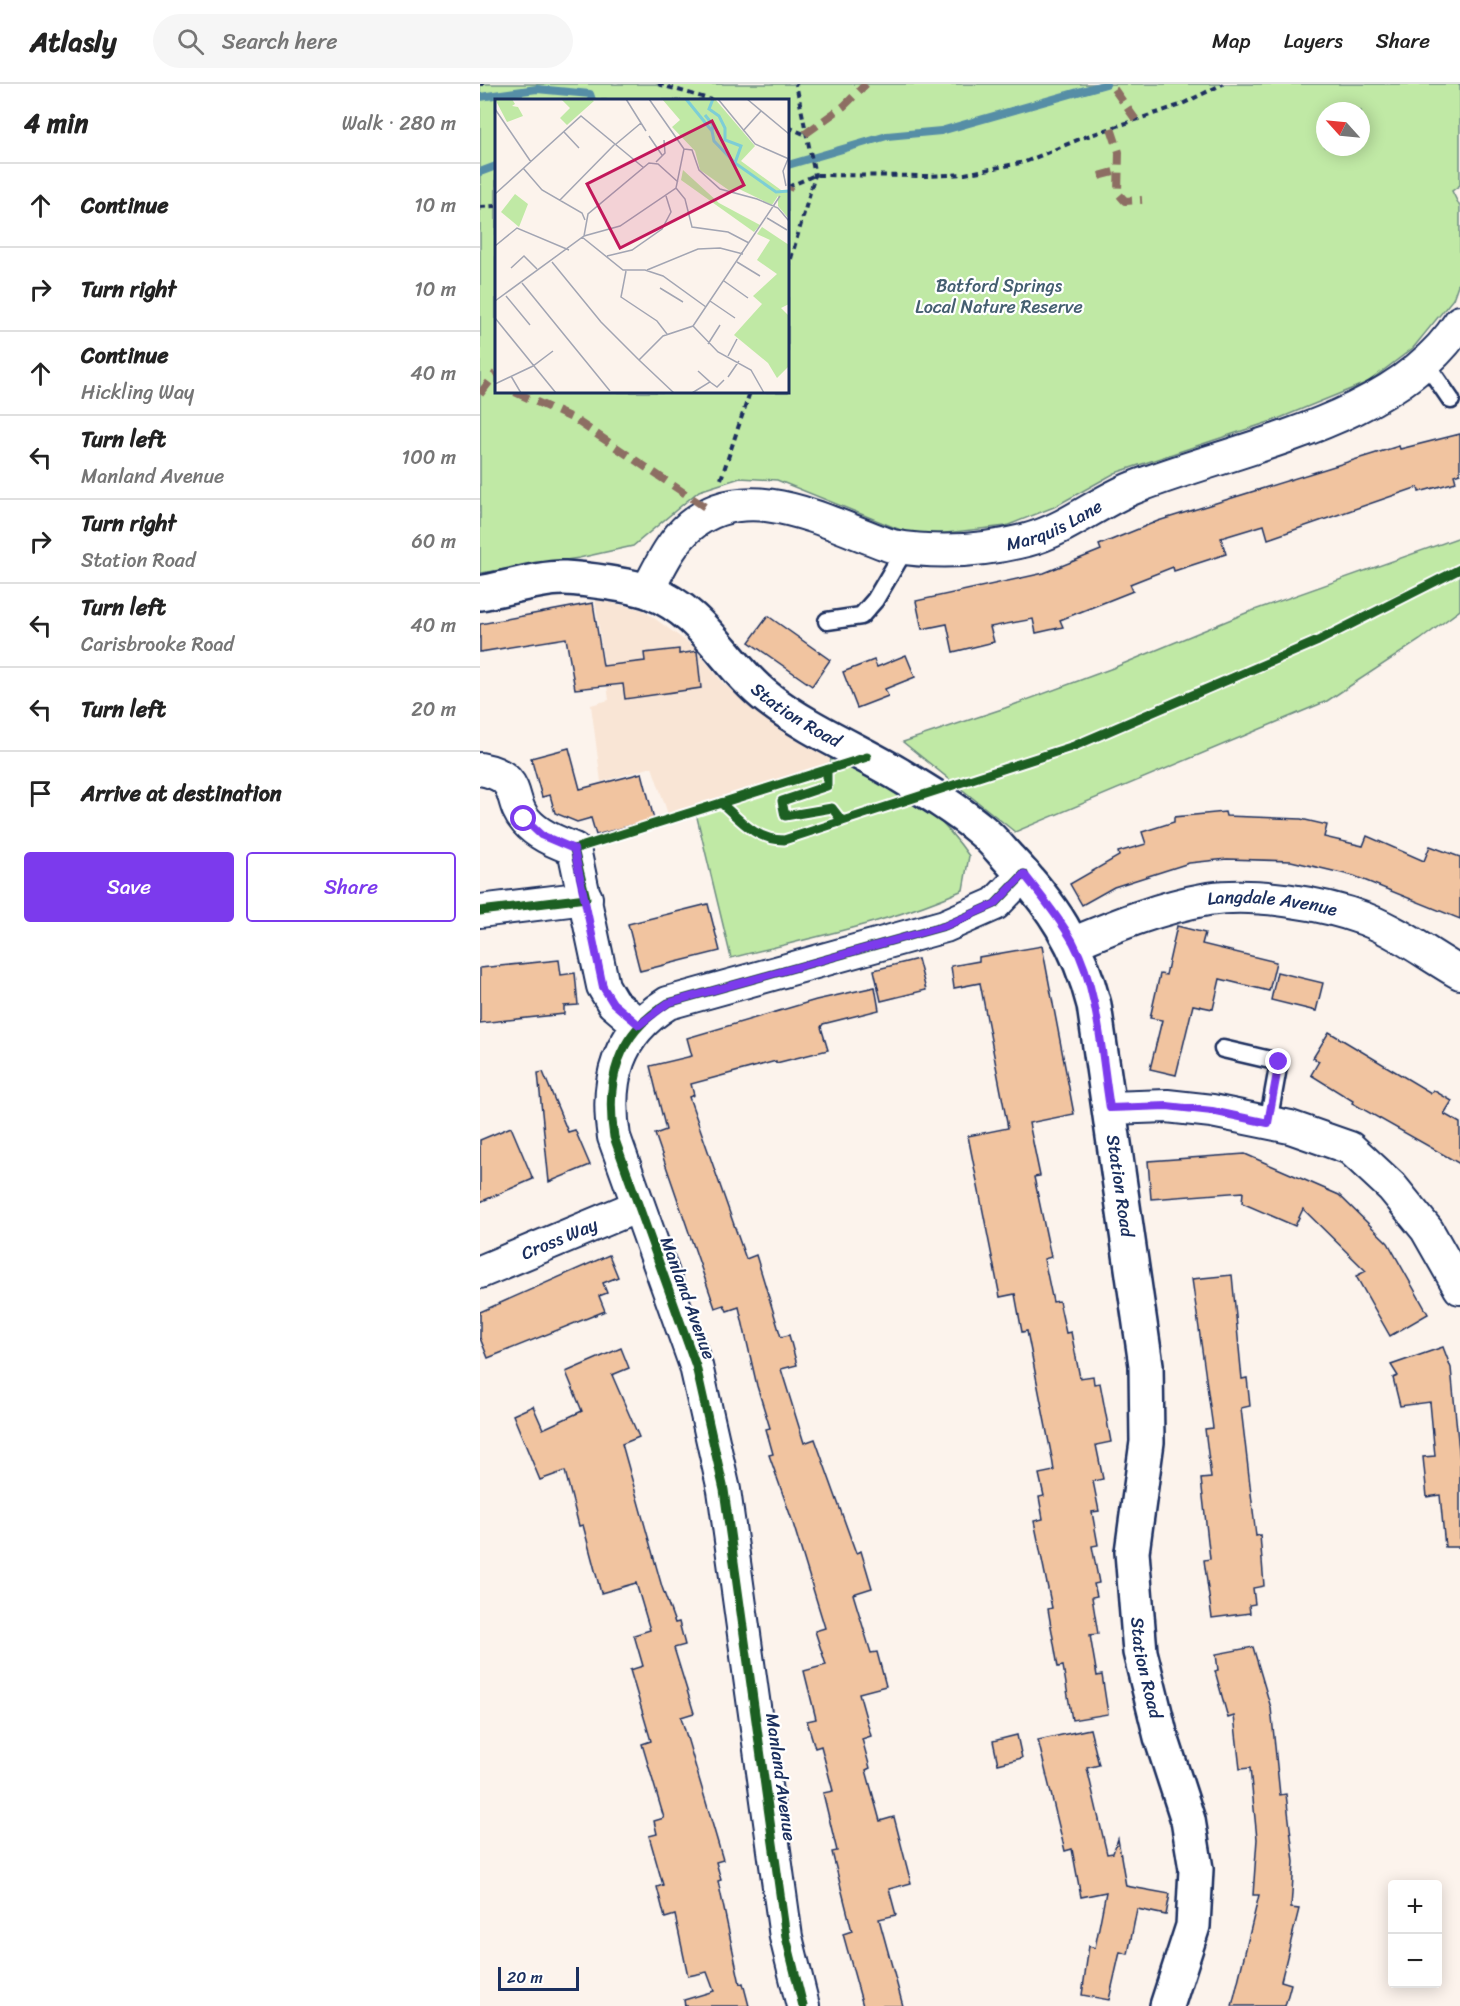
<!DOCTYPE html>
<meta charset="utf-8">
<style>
:root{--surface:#fff;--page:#f6f6f6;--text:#222;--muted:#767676;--line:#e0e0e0;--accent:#7c3aed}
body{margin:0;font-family:Sriracha,sans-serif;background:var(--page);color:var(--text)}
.controls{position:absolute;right:18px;bottom:18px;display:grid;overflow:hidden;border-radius:6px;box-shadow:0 3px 15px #0003}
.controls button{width:54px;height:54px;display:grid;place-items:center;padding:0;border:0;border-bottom:2px solid var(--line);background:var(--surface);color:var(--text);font:30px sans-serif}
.compass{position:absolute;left:836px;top:18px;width:54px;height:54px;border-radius:50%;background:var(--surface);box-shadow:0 3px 15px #0003;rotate:297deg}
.scale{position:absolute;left:18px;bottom:15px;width:81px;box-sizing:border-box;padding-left:6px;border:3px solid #1b2f5e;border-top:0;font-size:16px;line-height:21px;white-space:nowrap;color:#1b2f5e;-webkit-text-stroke:4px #fff;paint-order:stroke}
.stop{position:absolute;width:18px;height:18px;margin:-14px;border:4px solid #7c3aed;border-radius:50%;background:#fff}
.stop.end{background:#7c3aed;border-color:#fff;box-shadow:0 2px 6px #0008}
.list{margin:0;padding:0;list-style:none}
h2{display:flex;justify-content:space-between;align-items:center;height:78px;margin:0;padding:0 24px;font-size:26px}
h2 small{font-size:20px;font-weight:400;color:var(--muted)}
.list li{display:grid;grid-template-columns:39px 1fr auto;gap:18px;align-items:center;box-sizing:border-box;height:84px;padding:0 24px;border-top:2px solid var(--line)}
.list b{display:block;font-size:22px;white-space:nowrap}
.list p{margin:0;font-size:20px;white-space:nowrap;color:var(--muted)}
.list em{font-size:20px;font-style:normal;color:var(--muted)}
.actions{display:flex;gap:12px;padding:18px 24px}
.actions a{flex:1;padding:14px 0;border:2px solid var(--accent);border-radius:6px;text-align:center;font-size:21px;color:var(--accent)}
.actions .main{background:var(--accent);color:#fff}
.icon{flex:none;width:33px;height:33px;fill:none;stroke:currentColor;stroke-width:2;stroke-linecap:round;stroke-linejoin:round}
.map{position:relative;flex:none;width:980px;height:1922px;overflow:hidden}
header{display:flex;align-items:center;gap:36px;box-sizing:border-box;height:84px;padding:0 30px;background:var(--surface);border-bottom:2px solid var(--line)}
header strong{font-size:28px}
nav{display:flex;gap:33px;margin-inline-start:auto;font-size:21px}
.search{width:420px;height:54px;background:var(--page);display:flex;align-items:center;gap:15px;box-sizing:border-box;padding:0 21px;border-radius:33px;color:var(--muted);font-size:22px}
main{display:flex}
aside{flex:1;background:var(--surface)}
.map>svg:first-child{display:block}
.built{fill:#f9e5d5}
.green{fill:#c0e9a5;stroke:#6e8c82;stroke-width:1.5;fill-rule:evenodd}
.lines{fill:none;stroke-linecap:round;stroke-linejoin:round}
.stream{stroke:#568ea6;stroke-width:8}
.building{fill:#f1c4a0;stroke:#1b2f5e;stroke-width:1.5}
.service-casing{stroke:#1b2f5e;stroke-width:21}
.minor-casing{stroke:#1b2f5e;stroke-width:36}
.secondary-casing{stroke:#1b2f5e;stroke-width:38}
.path{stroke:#1b2f5e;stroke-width:4;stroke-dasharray:6 4.5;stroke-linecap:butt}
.service{stroke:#fff;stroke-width:16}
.minor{stroke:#fff;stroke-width:32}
.secondary{stroke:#fff;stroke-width:33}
.quiet{stroke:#8d6e63;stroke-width:8;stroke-dasharray:15 8;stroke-linecap:butt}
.cycleway-casing{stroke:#fff;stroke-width:13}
.cycleway{stroke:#1b5e20;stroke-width:9}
.route{stroke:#7c3aed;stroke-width:8}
.labels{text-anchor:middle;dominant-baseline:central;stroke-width:4.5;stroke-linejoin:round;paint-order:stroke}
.park-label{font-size:18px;fill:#445e70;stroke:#fff}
.street-label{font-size:18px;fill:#1b2f5e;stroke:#fff}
.inset-river{fill:none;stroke:#7dced6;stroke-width:3}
.inset-road{fill:none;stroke:#a2a5b3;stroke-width:1.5}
.view{fill:#c2185b;fill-opacity:0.15;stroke:#c2185b;stroke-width:3}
.inset-edge{fill:none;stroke:#1b2f5e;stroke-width:3}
</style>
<header>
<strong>Atlasly</strong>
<div class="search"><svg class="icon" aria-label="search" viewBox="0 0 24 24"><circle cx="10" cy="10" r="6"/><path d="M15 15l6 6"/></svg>Search here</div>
<nav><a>Map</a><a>Layers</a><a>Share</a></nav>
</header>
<main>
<aside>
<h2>4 min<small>Walk · 280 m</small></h2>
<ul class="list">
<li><svg class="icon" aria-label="ahead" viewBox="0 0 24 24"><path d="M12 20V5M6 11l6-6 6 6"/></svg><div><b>Continue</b></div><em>10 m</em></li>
<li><svg class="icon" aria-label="right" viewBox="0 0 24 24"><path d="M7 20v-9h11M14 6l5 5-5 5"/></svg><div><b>Turn right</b></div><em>10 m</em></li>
<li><svg class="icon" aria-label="ahead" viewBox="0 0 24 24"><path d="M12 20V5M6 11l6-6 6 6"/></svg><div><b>Continue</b><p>Hickling Way</p></div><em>40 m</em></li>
<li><svg class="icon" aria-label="left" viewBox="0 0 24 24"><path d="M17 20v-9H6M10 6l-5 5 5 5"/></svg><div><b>Turn left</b><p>Manland Avenue</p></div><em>100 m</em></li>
<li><svg class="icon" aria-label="right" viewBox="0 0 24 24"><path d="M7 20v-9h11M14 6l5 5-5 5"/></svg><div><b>Turn right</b><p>Station Road</p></div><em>60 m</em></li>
<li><svg class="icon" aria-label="left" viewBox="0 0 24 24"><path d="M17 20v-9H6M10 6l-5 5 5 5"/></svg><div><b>Turn left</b><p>Carisbrooke Road</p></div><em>40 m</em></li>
<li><svg class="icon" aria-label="left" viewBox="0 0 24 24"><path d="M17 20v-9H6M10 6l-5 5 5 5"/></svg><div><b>Turn left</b></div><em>20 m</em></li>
<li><svg class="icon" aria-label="arrive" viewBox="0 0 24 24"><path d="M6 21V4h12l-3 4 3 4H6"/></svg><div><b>Arrive at destination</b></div></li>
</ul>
<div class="actions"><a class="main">Save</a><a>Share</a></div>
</aside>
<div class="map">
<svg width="980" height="1922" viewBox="0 0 980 1922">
<rect width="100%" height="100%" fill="#fcf3ec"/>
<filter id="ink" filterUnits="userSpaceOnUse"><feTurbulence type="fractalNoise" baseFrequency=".0167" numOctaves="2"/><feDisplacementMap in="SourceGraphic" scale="12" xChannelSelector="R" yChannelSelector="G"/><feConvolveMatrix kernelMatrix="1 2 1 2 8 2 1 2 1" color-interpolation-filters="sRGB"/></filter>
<g filter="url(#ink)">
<path class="built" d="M115 515 163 526 214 563 243 599 296 643 351 674 350 682 189 733 172 683 121 698 111 621 129 616Z"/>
<g class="green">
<path d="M0 0H980V101L972 107 980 123V195L973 215 933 264 888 298 795 336 635 389 574 423 526 442 457 450 428 449 297 396 260 394 219 407 153 462 99 474 0 489ZM16 16H308V308H16ZM845 27H881V63H845Z"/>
<path d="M980 453V526L940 556 847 617 535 748 423 658 525 624 633 584 766 529Z"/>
<path d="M351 674C365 678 384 679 397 686 427 701 470 744 489 772L483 806C410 839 328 854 251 874L215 725 350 682Z"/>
</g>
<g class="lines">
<g class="stream">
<path d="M0 13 57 5 110 10 112 16"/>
<path d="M308 81 407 52 461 47 626 0"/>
<path d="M0 88 16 82"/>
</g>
</g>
<g class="building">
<path d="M980 350V389L974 391 976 398 939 408 938 403 788 455 784 441 741 454 746 470 694 487 693 483 650 500 653 507 580 536 583 543 556 549 553 535 510 543 514 558 473 568 467 540 442 545 436 517 564 489 621 466 619 461 678 437 919 362 920 365Z"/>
<path d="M113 519 123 582 165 577 164 569 199 565V570L217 567 221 604 145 615 143 600 95 605 86 554 0 568V540Z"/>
<path d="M288 532 350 576 332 602 269 558Z"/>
<path d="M426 571 435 593 405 605 408 612 377 624 363 588 394 576 397 583Z"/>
<path d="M89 664 100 705 162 689 174 735 116 751 111 734 97 738 75 729 70 711 62 713 51 674Z"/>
<path d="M745 728 746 732 821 735 847 741 844 753 883 762 887 752 944 777 950 762 980 773V835L874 792 811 777 747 775 709 779 634 803 602 821 590 800 639 772 638 768 666 760 662 748 694 738V733Z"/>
<path d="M228 820 240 867 160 887 148 840Z"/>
<path d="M697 842 725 849 722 860 796 878 789 907 740 895 733 925 713 921 696 991 670 985 682 936 670 934 680 890 686 891Z"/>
<path d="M562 862 594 1030 549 1039 560 1092 554 1093 571 1173 564 1175 573 1218 579 1217 586 1249 591 1248 600 1294 613 1292 614 1300 620 1299 631 1358 616 1361 623 1395 613 1397 619 1427 612 1428 618 1461 612 1462 619 1499 614 1500 617 1512 612 1513 618 1550 610 1551 617 1592 622 1591 628 1630 592 1636 583 1582 578 1583 568 1525 572 1524 554 1437 563 1435 559 1413 564 1412 559 1390 574 1387 572 1374 547 1247 542 1248 535 1210 520 1213 488 1052 528 1044 500 899 474 904 471 882 499 877V873Z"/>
<path d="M438 875 446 906 401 917 394 886Z"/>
<path d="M79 876 81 891 95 889 98 921 84 922V930L0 939V884Z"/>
<path d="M797 888 843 899 836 927 791 916Z"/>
<path d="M395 903 399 926 343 940 341 943 348 966 296 979V977L211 1000 214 1011 209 1013 266 1175 276 1171 301 1253 309 1251 317 1281 301 1285 324 1359 335 1355 376 1469 381 1467 392 1504 373 1510 391 1569 397 1568 406 1602 379 1609 391 1652 382 1655 390 1684 386 1686 400 1737 414 1733 431 1799 409 1805 416 1831 399 1835 423 1922H383L363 1850 372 1847 352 1768 357 1767 343 1709 353 1707 341 1662 335 1664 327 1637 336 1635 324 1587 346 1581 335 1547 345 1544 312 1436 289 1371 293 1370 286 1345 290 1344 277 1302 259 1223 247 1227 244 1221 235 1224 175 1050 186 1046 170 982 212 972 207 954 336 916Z"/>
<path d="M849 948 951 1009 953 1006 972 1017 964 1030 980 1039V1080L872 1019 873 1017 831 991 839 977 833 974Z"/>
<path d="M63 988 88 1048 95 1046 110 1081 69 1098 58 989Z"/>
<path d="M31 1043 53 1095 0 1118V1056Z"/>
<path d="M765 1070 859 1111 908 1159 948 1230 910 1252 876 1192 886 1187 823 1125 815 1142 762 1119 763 1108 671 1115 668 1077Z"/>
<path d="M129 1171 138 1193 123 1199 127 1209 119 1212 125 1227 8 1274 0 1254V1228Z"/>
<path d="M752 1191 762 1295 767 1294 770 1322 761 1324 776 1452 780 1451 784 1502 773 1504 775 1520 769 1521 770 1529 732 1534 724 1476 730 1475 721 1395 731 1394 725 1345 733 1344 712 1195Z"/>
<path d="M963 1263 971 1284 980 1377V1463H965L960 1411 947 1413 943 1373 955 1372 950 1318 920 1322 913 1294 918 1292 911 1281Z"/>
<path d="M141 1264 149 1284 132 1291 159 1353 142 1360 182 1503 195 1539 199 1538 205 1561 194 1564 214 1629 201 1633 243 1776 236 1778 241 1796 238 1797 260 1900 263 1899 269 1922H205L204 1916 234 1907 227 1888 208 1892 195 1831 185 1834 177 1803 183 1801 169 1752 177 1750 174 1737 184 1734 162 1660 171 1657 150 1586 163 1582 154 1551 170 1546 156 1499 121 1509 103 1441 99 1442 85 1387 60 1396 33 1331 53 1322 63 1345 102 1327 86 1288Z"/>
<path d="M773 1563 791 1624 800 1711 806 1710 814 1778 811 1824 819 1825 801 1897 811 1900 805 1922H752L779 1811H773L777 1755 770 1684 760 1685 754 1632 748 1634 735 1587 738 1586 736 1570Z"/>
<path d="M610 1645 619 1681 607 1684 627 1770 633 1769 638 1755 646 1802 690 1810 686 1831 657 1825 648 1870 640 1868 629 1916 602 1911 609 1862 615 1864 626 1808 601 1813 592 1765 585 1767 558 1656Z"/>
<path d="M537 1651 542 1674 518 1680 513 1657Z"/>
</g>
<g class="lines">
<g class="service-casing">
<g id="service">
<path d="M945 278 971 316"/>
<path d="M347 537 381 532 395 516 425 465"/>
<path d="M743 965 799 978 788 1039"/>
</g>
</g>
<g class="minor-casing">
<g id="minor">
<path id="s1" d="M167 507C179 485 190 459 210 442 269 392 350 441 412 462 457 470 503 467 547 456 586 446 616 419 653 404 756 363 917 338 980 238"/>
<path d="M0 685C44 693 27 716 46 737 59 752 77 758 94 765L123 902 133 919 159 941"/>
<path d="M0 827 106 814"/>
<path id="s2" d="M594 859C637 841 681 823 728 815 773 808 842 819 885 835 918 848 949 871 980 889"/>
<path d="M630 1024 687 1022 732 1027 810 1043 870 1064 912 1103 947 1146 980 1204"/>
<path id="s3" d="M0 1188 158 1122"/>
<path d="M323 1922 306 1853 244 1406 216 1282 134 1053C125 996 137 950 188 919L465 842 515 820 544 790"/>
</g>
</g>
<g class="secondary-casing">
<g id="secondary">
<path id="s4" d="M0 509C24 505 62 493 85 494 105 495 151 501 170 508 224 528 246 582 289 615 329 646 376 665 418 690 446 707 476 725 501 746 511 754 520 765 529 775 572 820 599 861 614 921L666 1281 667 1358 652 1468 660 1568 681 1653 708 1736 716 1785 713 1842 687 1922"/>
</g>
</g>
<g class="path">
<path d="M0 0H4"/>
<path d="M178 0 232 16"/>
<path d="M308 43 324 50"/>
<path d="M308 103 335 91 450 92 485 90 545 78 602 54 700 21 743 0"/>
<path d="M0 123 16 122"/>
<path d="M308 185 335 91 316 0"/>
<path d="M241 395 270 308"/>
</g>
<use href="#service" class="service"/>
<use href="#minor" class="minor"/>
<use href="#secondary" class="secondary"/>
<g class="quiet">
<path d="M634 5 656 36"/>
<path d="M631 44 639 68 638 109 645 117 662 116"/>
<path d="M325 50 364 22 386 0"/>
<path d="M619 92 638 87"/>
<path d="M308 106 310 102"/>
<path d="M35 308 94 335 231 427"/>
<path d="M0 310 16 289"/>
</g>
<g class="cycleway-casing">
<g id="cycleway">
<path d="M347 686V702L302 717 305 732 352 724 362 737"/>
<path d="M241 719 387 673"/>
<path d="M0 827 106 814 94 765 241 719C261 737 276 756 304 756L594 662 838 557 980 485"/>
<path d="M323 1922 306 1853 244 1406 216 1282 134 1053C125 996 137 950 188 919L465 842 515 820 544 790"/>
</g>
</g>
<use href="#cycleway" class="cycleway"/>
</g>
</g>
<g class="lines" filter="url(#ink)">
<path class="route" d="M44 735 61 751 94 765 123 903 133 919 159 941 188 919 465 842 515 820 544 790C561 812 579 833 593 858 619 907 621 969 630 1024L687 1022 732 1027 788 1039 799 978"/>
</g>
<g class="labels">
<g class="park-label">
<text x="519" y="202">Batford Springs<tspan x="519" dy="21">Local Nature Reserve</tspan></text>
</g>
<g class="street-label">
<text stroke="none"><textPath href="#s1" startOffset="459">Marquis Lane</textPath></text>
<text stroke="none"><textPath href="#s4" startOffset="366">Station Road</textPath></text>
<text stroke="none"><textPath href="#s2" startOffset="206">Langdale Avenue</textPath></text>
<text stroke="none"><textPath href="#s4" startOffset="978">Station Road</textPath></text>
<text stroke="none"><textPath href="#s3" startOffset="86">Cross Way</textPath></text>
<text transform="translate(208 1214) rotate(70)">Manland Avenue</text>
<text stroke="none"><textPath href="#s4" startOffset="1464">Station Road</textPath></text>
<text transform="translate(301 1693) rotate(82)">Manland Avenue</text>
</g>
</g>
<g transform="translate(15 15)">
<rect width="294" height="294" fill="#fcf3ec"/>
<path d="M0 0H17L20 5 17 7 23 8 28 17 12 23ZM66 0H96L99 2 72 26 65 19 75 9ZM167 0H220L260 47 246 62 286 91 294 92V120L283 107V97L277 106 242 89 235 92 205 71 200 52 177 28 185 21ZM188 71 224 104 265 126 259 133 186 81ZM20 95 33 105 24 128 6 113ZM267 128 294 146V205L286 209 294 217V267L282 279 273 264 239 236 267 205 258 197 282 175 262 161 275 141 262 135Z" fill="#c0e9a5"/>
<path class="inset-river" d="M191 0 217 32 219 42 240 64M218 0 214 10 224 17 230 29V41L246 47 240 64 281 93 294 92M210 16 218 26 217 32"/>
<path class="inset-road" d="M131 0 151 32M223 0 260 45 294 60M252 0 294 35M0 10 36 63M248 32 266 12M69 33 84 49M154 37 167 56M121 45 146 24M189 50 197 51 204 71 225 90 262 100 283 109 294 122M161 63 170 54 169 41M28 69 47 91 87 114 90 121M291 87 288 72 293 60M181 89 190 100 197 128 233 133 254 144M0 95 86 17 149 69M65 101 120 45M272 119 292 131M89 137 93 115 154 64 163 65 183 83M87 138 128 171H150L168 177 211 208M0 147 22 129 74 151M112 157 137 151 167 130 176 113 171 97M57 163 106 223 144 261M242 163 265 177M16 169 29 157 42 170M152 171 203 150 225 149 248 155M131 172 126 198 162 222 172 235M229 182 253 199M27 184 115 292M165 189 188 203M11 197 35 226M0 202 89 137 125 127 181 89 189 50 154 0M215 202 240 219M0 219 61 294M198 227 223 253 256 271 269 294M213 245 225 226M233 257 242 240M16 277 26 294M233 278 244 262M215 283 222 288 229 281M0 285 38 267 58 252M179 294 144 261 168 237 198 227 285 97M197 294 215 283 203 272"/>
<path class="view" d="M217 22 249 86 125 149 92 85Z"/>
<rect width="294" height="294" class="inset-edge"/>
</g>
</svg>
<div class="controls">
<button>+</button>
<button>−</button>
</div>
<svg class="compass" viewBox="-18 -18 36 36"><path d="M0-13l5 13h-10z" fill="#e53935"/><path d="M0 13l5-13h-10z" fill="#767676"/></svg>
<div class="scale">20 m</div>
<div class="stop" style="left:44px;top:735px"></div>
<div class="stop end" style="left:799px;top:978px"></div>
</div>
</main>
